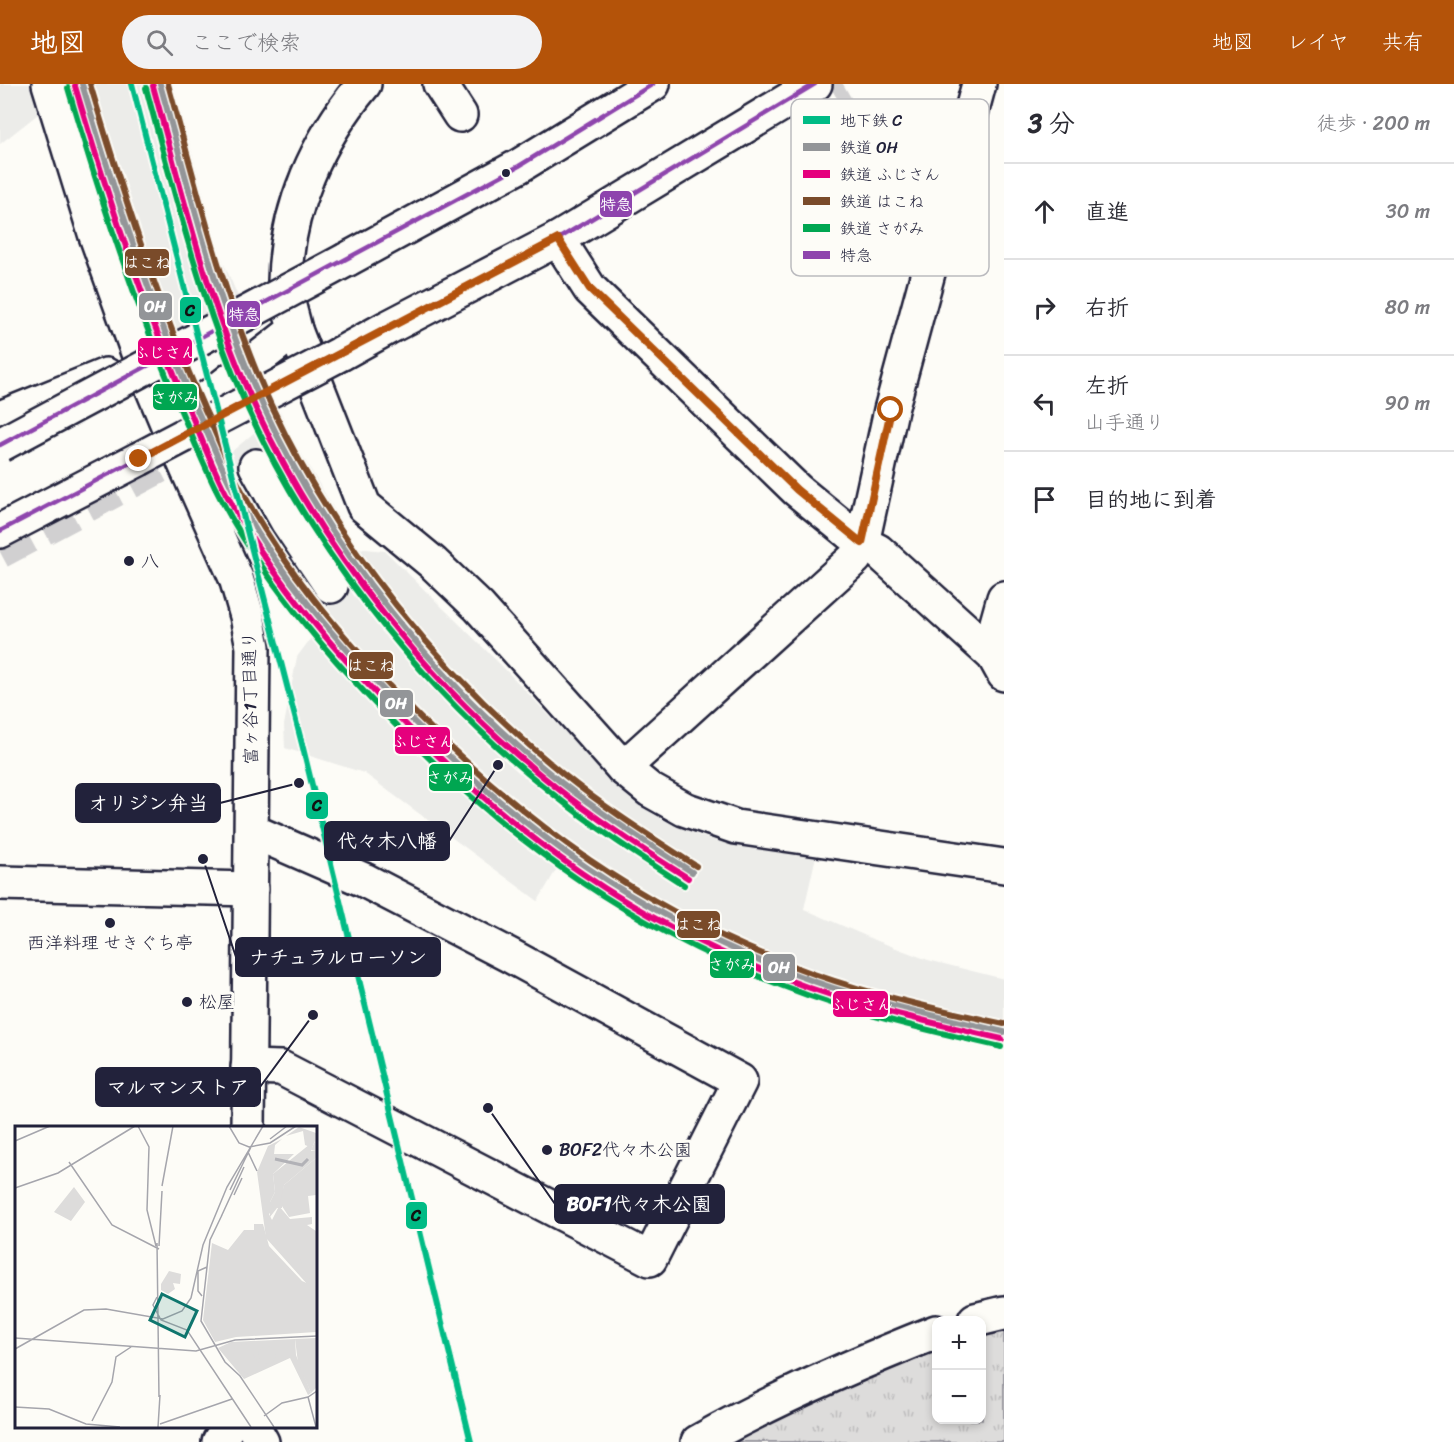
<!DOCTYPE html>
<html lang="ja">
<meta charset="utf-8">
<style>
:root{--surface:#fff;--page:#f2f2f3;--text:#2b2b33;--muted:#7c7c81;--line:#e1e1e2;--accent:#b45309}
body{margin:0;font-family:Sriracha,"Klee One",sans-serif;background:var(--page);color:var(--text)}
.controls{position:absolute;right:18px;bottom:18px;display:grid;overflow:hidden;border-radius:12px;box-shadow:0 3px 9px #0003}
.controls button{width:54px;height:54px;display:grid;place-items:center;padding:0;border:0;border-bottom:2px solid var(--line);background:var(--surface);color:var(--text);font:30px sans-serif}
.stop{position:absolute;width:18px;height:18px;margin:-14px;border:4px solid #b45309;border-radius:50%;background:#fff}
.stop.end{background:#b45309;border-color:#fff;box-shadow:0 2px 6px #0008}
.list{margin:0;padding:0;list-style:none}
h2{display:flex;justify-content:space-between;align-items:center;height:78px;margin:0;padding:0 24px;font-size:26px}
h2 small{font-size:20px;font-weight:400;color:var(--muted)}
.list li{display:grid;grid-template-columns:39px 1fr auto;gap:18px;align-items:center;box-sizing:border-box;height:96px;padding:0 24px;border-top:2px solid var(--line)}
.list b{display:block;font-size:22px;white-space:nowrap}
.list p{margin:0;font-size:20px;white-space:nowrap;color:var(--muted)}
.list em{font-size:20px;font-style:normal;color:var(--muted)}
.icon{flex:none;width:33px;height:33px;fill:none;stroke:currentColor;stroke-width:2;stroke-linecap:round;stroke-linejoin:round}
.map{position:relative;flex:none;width:1004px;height:1358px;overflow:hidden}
header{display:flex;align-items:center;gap:36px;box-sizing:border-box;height:84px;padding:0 30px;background:var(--accent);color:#fff}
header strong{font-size:28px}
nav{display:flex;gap:33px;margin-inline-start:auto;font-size:21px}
.search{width:420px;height:54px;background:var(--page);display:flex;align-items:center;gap:15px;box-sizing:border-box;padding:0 21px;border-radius:33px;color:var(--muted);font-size:22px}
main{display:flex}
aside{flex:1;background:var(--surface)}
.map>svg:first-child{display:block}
.built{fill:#ecece9}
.park{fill:url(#park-tufts);stroke:#807f8b;stroke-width:1.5}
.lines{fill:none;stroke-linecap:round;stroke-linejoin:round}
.highway-tunnel{stroke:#d1d0d1;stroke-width:33;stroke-dasharray:33 16;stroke-linecap:butt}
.street-casing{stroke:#22223b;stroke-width:38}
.secondary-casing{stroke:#22223b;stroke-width:38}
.primary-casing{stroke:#22223b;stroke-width:38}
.street{stroke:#fdfcf7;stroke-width:33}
.secondary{stroke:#fdfcf7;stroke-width:33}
.primary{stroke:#fdfcf7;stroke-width:33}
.primary-bridge-casing{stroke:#22223b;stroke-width:38;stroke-linecap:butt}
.primary-bridge{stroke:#fdfcf7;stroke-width:33}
.bus-1-casing{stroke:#fdfcf7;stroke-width:9}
.bus-1{stroke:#8e44ad;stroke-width:4.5}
.rail-1-casing{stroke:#fdfcf7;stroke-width:10}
.rail-2-casing{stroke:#fdfcf7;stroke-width:10}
.rail-3-casing{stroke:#fdfcf7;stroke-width:10}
.rail-4-casing{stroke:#fdfcf7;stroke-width:10}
.rail-1{stroke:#939598;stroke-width:6}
.rail-2{stroke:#e5007d;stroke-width:6}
.rail-3{stroke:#7a4b2a;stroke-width:6}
.rail-4{stroke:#00a651;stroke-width:6}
.metro-1-casing{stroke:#fdfcf7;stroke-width:10}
.metro-1{stroke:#00bb85;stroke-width:6}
.route{stroke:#b45309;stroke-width:8}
.bus-dot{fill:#22223b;stroke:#fdfcf7;stroke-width:2}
.labels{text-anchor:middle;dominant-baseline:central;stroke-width:6;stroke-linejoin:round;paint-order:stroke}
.poi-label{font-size:18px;fill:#22223b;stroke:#fdfcf7;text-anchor:start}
.street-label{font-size:18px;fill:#22223b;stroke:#fdfcf7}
.inset-river{fill:none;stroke:#b2b2b7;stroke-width:3}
.inset-road{fill:none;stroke:#a5a5ac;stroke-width:1.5}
.view{fill:#0f766e;fill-opacity:0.15;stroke:#0f766e;stroke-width:3}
.inset-edge{fill:none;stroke:#22223b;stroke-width:3}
.key{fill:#fdfcf7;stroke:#bbbbbf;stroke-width:1.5}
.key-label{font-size:16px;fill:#22223b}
.leader{fill:none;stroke:#22223b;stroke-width:2}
.callout-dot{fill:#22223b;stroke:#fdfcf7;stroke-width:2}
.callout{fill:#22223b;stroke:#22223b;stroke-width:2}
.callout-label{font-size:20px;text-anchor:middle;font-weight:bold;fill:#fff}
.line-badge{stroke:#fdfcf7;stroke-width:2}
.badge-label{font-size:16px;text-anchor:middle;font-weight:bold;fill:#fff}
.pale-badge-label{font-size:16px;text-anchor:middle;font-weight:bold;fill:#111}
</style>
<header>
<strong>地図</strong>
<div class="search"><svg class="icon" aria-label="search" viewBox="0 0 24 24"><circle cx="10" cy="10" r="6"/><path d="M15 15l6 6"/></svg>ここで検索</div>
<nav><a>地図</a><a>レイヤ</a><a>共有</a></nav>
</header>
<main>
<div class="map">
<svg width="1004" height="1358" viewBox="0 0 1004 1358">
<defs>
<pattern id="park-tufts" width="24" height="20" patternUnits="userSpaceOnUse" patternTransform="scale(1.5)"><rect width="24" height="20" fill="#dddcdb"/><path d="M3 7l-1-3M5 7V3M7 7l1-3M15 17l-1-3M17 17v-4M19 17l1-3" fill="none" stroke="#bdbcbd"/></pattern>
</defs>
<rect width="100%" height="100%" fill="#fdfcf7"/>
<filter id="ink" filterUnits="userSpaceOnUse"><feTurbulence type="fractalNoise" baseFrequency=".0167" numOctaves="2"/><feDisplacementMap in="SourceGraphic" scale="12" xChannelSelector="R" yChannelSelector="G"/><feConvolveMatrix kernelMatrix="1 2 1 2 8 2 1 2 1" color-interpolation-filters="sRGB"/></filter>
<g filter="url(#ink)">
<g class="built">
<path d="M0 0H32L42 27 0 60Z"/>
<path d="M68 0H173L220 171 241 219 161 281 129 201 96 101Z"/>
<path d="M280 327 292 354 357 464 385 467 502 582 615 701 634 718 663 736 700 752 745 764 816 772 804 825 875 856 928 876 1004 895V964L901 939 783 900 721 874 664 846 606 812 559 781 538 817 364 689 285 664 284 641 297 573 311 554 296 537 299 529 208 396 205 390Z"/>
</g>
<path class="park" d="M1004 1242V1358H731L825 1309 936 1264V1336H982V1249Z"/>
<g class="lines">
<g class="highway-tunnel">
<path d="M790 31 843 0"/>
<path d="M0 468 206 358"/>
</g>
<g class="street-casing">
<g id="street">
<path d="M49 0 95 149 141 277 169 344"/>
<path d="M440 0 460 31"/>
<path d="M558 155 590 205 797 406 862 459 878 467 994 572 1004 590"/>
<path d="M295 246 364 422 433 479 479 523 623 684 650 706 684 725 736 743 1004 782"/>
<path d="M0 334 106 291"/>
<path d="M256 382 287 437 331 502"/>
<path d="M994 572 997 539 1004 514"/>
<path d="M623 684 855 474 862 459 891 326 979 0"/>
<path d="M0 799 251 805"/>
<path d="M248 983 281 984 650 1175 740 997 509 871 364 796 252 747"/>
<path d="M975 1236 1004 1229"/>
<path d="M253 1342 262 1358"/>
<path d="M698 1358C774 1315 855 1280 936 1248"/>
</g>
</g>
<g class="secondary-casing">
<g id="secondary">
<path d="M248 1043 253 563 247 532 236 494 169 344 295 246C292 231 285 213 285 197 286 125 318 55 364 0"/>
<path d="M219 1358 228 1342"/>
</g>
</g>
<g class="primary-casing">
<g id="primary">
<path d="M346 176 519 82 653 0"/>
<path d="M340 270 387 244 558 155 815 0"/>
<path d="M0 447 139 375"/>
</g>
</g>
<use href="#street" class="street"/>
<use href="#secondary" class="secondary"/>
<use href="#primary" class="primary"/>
<g class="primary-bridge-casing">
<g id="primary-bridge">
<path d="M0 361 346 176"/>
<path d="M139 375 340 270"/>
</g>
</g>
<use href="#primary-bridge" class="primary-bridge"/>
<g class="bus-1-casing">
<g id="bus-1">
<path d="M0 361 519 82 653 0"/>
<path d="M0 447 558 155 815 0"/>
</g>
</g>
<use href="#bus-1" class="bus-1"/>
<g class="rail-1-casing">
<g id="rail-1">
<path d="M82 0C115 111 151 221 197 326 210 354 221 383 235 410 276 487 334 554 394 617 515 745 646 838 813 897 875 919 940 933 1004 948"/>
<path d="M160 0C191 109 216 221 264 324 329 465 440 603 562 699 603 731 648 760 692 788"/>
</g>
</g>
<g class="rail-2-casing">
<g id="rail-2">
<path d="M75 2C108 113 144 224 191 330 203 358 214 388 229 415 271 492 328 559 389 623 511 751 642 845 810 904 873 926 938 940 1002 955"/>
<path d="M153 2C183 111 209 224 257 327 323 469 434 607 557 704 599 737 643 766 688 794"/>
</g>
</g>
<g class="rail-3-casing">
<g id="rail-3">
<path d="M90 0C123 110 158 219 204 324 217 351 227 380 242 407 283 483 340 550 399 612 520 738 649 831 814 890 876 912 940 926 1004 940"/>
<path d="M168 0C198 108 224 219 271 321 337 463 442 591 563 690 605 724 651 753 696 782"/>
</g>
</g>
<g class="rail-4-casing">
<g id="rail-4">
<path d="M68 4C101 116 137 227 184 334 197 363 208 392 223 419 265 497 323 565 383 628 506 757 639 851 807 911 870 933 936 948 1001 963"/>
<path d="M146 4C172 100 196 197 233 290 297 449 418 604 553 710 594 743 639 772 684 801"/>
</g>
</g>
<use href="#rail-1" class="rail-1"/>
<use href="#rail-2" class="rail-2"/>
<use href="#rail-3" class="rail-3"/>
<use href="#rail-4" class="rail-4"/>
<g class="metro-1-casing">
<path id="metro-1" d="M132 0 303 664 471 1358"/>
</g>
<use href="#metro-1" class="metro-1"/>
</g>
</g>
<g class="lines" filter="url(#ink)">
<path class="route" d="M139 375 558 155 590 205 797 406 862 459 891 326"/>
</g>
<g class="bus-dot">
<circle cx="506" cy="89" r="5"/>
<circle cx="129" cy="477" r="6"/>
<circle cx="110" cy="839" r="6"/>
<circle cx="187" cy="918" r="6"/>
<circle cx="547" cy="1066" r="6"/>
</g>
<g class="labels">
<g class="poi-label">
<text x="141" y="477">八</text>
<text x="110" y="859" text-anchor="middle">西洋料理 せきぐち亭</text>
<text x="199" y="918">松屋</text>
<text x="559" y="1066">BOF2代々木公園</text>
</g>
<g class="street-label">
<text transform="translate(250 614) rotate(-91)">富ヶ谷1丁目通り</text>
</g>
</g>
<g transform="translate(15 1042)">
<rect width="302" height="302" fill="#fdfcf7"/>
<path d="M300 14 296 25H301V32L269 59 267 82H262L255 91V76L260 66 258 48Z" fill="#dddcdb"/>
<path d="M284 1 301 7V25L296 24 300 15 295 21 290 19 288 5 271 10ZM267 13 260 19 259 28H279L258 48 260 66 255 76 259 83 254 88 257 94 264 80 275 93 297 91V98L292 99 301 105V168L251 112 242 46 253 20ZM301 32V69L293 70 295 87 274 91 265 77 269 59ZM154 145 166 148 165 158 158 157 160 163 153 168 146 164V158Z" fill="#dddcdb"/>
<path d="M239 98H248L254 120 287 155 301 161V206L221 211 200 216 188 194 197 117 213 124 229 104H239ZM280 213 281 229 296 267 293 269 275 232 229 253 203 222 216 216Z" fill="#dddcdb"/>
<path d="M292 102 301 106V155L290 150 280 113Z" fill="#dddcdb"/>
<path d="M59 61 70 76 56 95 39 86ZM301 212V262L296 267 283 237 280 213ZM231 217 244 238 243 245 234 249 225 243 218 228 220 222ZM243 229a9 9 0 1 1 18 0a9 9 0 1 1-18 0Z" fill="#dddcdb"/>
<path class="inset-river" d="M260 33 287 39 293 33"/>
<path class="inset-road" d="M123 0 134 21 132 84 141 120M214 0 224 17 234 21 255 17 281 0M255 13 272 0M0 15 35 0M233 26 242 45M54 36 97 99 144 123M147 60 158 0M0 62 43 47 120 0M215 64 236 21M219 69 227 52M207 89 195 114 186 195 210 236 225 250 259 301M206 91 229 41M142 117 144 271M144 120 147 65M187 170 183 165V145L192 141M142 171 138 179 146 194 172 204 236 301M0 212 181 225 220 214 302 210M0 223 69 184 91 183 148 193 167 185 176 172 188 119 212 61 248 0M293 271 301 301M0 281 34 283 71 298 105 301M249 290 267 277 293 271 302 265M77 295 97 256 101 231 116 221M145 298 217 273M143 301 145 269"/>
<path class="view" d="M147 168 182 185 170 211 135 194Z"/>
<rect width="302" height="302" class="inset-edge"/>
</g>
<rect x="791" y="15" width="198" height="177" rx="9" class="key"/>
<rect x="803" y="32" width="27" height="8" fill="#00bb85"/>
<rect x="803" y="59" width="27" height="8" fill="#939598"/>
<rect x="803" y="86" width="27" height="8" fill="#e5007d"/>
<rect x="803" y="113" width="27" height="8" fill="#7a4b2a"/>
<rect x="803" y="140" width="27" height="8" fill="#00a651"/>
<rect x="803" y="167" width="27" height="8" fill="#8e44ad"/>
<g class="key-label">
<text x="840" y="42">地下鉄 C</text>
<text x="840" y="69">鉄道 OH</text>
<text x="840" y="96">鉄道 ふじさん</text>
<text x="840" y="123">鉄道 はこね</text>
<text x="840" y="150">鉄道 さがみ</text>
<text x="840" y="177">特急</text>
</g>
<path class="leader" d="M299 699L220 719M498 681L449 757M203 775L236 873M313 931L260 1003M488 1024L555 1120"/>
<g class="callout-dot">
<circle cx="299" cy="699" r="6"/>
<circle cx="498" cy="681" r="6"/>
<circle cx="203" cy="775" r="6"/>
<circle cx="313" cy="931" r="6"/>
<circle cx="488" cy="1024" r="6"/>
</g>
<g class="callout">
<rect x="76" y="700" width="144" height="38" rx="6"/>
<rect x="325" y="738" width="124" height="38" rx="6"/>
<rect x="236" y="854" width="204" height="38" rx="6"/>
<rect x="96" y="984" width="164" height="38" rx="6"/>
<rect x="555" y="1101" width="169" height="38" rx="6"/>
</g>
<g class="callout-label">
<text x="148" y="726">オリジン弁当</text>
<text x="387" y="764">代々木八幡</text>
<text x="338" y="880">ナチュラルローソン</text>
<text x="178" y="1010">マルマンストア</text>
<text x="639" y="1127">BOF1代々木公園</text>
</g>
<g class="line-badge">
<rect x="599" y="106" width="34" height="28" rx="6" fill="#8e44ad"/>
<rect x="124" y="164" width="46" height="29" rx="6" fill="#7a4b2a"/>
<rect x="138" y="208" width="35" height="29" rx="6" fill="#939598"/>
<rect x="179" y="212" width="23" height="28" rx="6" fill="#00bb85"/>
<rect x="226" y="216" width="35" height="28" rx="6" fill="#8e44ad"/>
<rect x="137" y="253" width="56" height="29" rx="6" fill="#e5007d"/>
<rect x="152" y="299" width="46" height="28" rx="6" fill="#00a651"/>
<rect x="348" y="567" width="46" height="29" rx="6" fill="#7a4b2a"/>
<rect x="379" y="605" width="35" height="29" rx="6" fill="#939598"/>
<rect x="394" y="642" width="57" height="29" rx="6" fill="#e5007d"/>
<rect x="428" y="679" width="45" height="29" rx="6" fill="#00a651"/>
<rect x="305" y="707" width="24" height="29" rx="6" fill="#00bb85"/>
<rect x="676" y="826" width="45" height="29" rx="6" fill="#7a4b2a"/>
<rect x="709" y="866" width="46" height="29" rx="6" fill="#00a651"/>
<rect x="762" y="869" width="34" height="29" rx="6" fill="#939598"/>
<rect x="832" y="906" width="57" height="28" rx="6" fill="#e5007d"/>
<rect x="405" y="1117" width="23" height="29" rx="6" fill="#00bb85"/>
</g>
<g class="badge-label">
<text x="616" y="126">特急</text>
<text x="147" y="184">はこね</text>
<text x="155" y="228">OH</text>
<text x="244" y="236">特急</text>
<text x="165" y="274">ふじさん</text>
<text x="175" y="319">さがみ</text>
<text x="371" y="587">はこね</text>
<text x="396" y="625">OH</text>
<text x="423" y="663">ふじさん</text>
<text x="450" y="699">さがみ</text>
<text x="698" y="846">はこね</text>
<text x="732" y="886">さがみ</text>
<text x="779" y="889">OH</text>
<text x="861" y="926">ふじさん</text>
</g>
<g class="pale-badge-label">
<text x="190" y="232">C</text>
<text x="317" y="727">C</text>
<text x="416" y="1137">C</text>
</g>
</svg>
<div class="controls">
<button>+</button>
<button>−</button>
</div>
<div class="stop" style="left:891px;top:326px"></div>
<div class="stop end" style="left:139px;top:375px"></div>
</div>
<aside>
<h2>3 分<small>徒歩 · 200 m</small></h2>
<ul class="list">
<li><svg class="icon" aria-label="ahead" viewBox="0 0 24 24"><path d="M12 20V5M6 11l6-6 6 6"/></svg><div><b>直進</b></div><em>30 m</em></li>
<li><svg class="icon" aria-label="right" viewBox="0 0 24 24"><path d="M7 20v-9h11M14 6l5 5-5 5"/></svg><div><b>右折</b></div><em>80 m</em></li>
<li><svg class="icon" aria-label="left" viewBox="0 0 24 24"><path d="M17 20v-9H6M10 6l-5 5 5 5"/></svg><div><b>左折</b><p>山手通り</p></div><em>90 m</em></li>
<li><svg class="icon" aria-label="arrive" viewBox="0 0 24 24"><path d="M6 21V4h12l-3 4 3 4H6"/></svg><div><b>目的地に到着</b></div></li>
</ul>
</aside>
</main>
